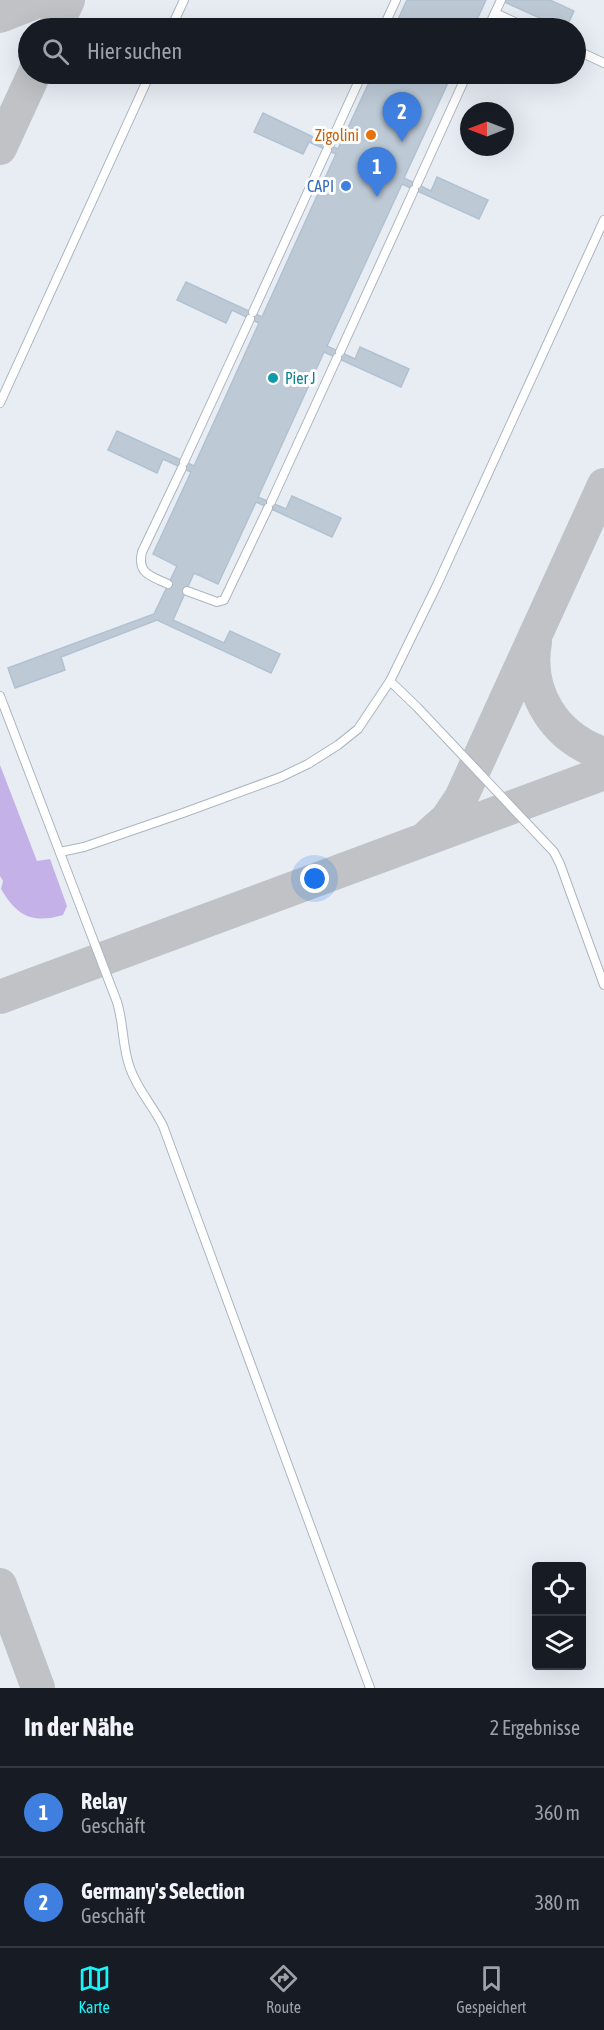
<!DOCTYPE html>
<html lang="de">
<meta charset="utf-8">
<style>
:root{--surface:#171b24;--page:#242831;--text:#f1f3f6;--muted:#9ea1a6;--line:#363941;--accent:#19f3fa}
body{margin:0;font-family:"Asap Condensed",sans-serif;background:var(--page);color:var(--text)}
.controls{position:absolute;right:18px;bottom:18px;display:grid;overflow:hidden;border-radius:6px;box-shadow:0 6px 24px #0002}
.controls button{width:54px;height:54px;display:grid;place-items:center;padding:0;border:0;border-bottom:2px solid var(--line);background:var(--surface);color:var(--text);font:30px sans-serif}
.compass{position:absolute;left:460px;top:102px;width:54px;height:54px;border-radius:50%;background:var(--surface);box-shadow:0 6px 24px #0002;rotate:270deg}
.you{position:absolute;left:315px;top:879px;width:21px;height:21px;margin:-15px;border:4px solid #fff;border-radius:50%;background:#1a73e8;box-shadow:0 0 0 9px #1a73e833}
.badge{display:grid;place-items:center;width:39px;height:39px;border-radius:50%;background:var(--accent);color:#fff;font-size:20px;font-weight:700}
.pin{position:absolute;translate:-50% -50px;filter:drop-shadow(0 2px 3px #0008)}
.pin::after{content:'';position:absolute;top:32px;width:21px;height:18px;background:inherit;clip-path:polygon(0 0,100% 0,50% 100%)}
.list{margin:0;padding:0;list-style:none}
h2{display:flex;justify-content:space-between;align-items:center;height:78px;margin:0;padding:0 24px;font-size:26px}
h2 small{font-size:20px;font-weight:400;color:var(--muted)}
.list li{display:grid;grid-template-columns:39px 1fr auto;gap:18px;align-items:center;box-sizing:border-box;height:90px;padding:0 24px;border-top:2px solid var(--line)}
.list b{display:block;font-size:22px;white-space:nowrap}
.list p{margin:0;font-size:20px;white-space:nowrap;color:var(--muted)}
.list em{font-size:20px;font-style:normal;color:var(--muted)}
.icon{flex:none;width:33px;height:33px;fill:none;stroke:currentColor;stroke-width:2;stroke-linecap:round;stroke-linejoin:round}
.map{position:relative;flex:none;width:604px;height:1688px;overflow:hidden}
.search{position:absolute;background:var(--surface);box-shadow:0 6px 24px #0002;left:18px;right:18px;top:18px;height:66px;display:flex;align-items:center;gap:15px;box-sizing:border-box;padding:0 21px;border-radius:33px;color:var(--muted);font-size:22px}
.sheet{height:258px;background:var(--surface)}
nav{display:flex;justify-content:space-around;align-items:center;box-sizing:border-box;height:84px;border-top:2px solid var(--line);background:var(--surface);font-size:16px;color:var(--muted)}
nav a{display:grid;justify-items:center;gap:3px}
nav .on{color:var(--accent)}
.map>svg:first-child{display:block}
.green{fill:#c3b1e8}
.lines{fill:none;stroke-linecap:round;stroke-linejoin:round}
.taxiway{stroke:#c0c2c6;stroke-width:34}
.building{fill:#bdcad6;stroke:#b1c1d1;stroke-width:1.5}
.service-casing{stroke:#abb5c0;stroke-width:10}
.service{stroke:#fff;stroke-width:8}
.food-dot{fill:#e8710a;stroke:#fff;stroke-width:2}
.shop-dot{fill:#3f7fe0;stroke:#fff;stroke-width:2}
.culture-dot{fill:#0f9aa8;stroke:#fff;stroke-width:2}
.labels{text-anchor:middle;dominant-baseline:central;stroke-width:6;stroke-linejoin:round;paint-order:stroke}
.food-label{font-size:16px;fill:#c56008;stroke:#fff;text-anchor:end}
.shop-label{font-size:16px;fill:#366cbe;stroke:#fff;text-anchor:end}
.culture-label{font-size:16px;fill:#0d838f;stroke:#fff;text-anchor:start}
</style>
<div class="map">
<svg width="604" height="1688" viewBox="0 0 604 1688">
<rect width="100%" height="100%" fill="#e8edf4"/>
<path class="green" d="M0 765 37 861 50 859 67 906 63 915C32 924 17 916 1 889L3 881 0 876Z"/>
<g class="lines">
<g class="taxiway">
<path d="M0 16 41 0"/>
<path d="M55 28 68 0"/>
<path d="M0 148 34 74"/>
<path d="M535 642C526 693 555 738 604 754"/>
<path d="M429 835 447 819 461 798 604 485"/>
<path d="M0 997 604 773"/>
<path d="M0 1585 38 1688"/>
</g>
</g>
<g class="building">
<path d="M407 0H486L473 28H394Z"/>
<path d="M500 0H550L574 11 566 28H562Z"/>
<path d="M373 74H452L404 178 431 191 437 177 488 200 479 219 402 184 327 346 355 359 360 347 409 369 401 387 324 352 258 497 286 509 292 496 341 518 332 537 256 502 218 584 194 573 173 620 224 643 230 631 280 654 271 673 157 620 61 657 65 670 15 688 8 668 154 614 177 566 153 554 191 472 163 459 157 473 108 450 117 431 194 466 259 323 232 310 226 323 177 300 186 282 262 317 336 154 309 142 303 154 254 132 263 113 338 149Z"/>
</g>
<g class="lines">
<g class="service-casing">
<g id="service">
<path d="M495 13 528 28"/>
<path d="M171 28 184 0"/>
<path d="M383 28 396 0"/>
<path d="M488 28 501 0"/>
<path d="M576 50 604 63"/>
<path d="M330 144 362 74"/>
<path d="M417 184 467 74"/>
<path d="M253 312 327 150"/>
<path d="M340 352 414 190"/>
<path d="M0 403 150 74"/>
<path d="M184 462 250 319"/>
<path d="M271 502 337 358"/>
<path d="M168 584C151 576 137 574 142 552L182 468"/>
<path d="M187 591 217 602 224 600 268 508"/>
<path d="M390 681 417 707 554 852 560 864 604 985"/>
<path d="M0 696C38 798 79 900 117 1002 124 1024 122 1047 130 1068 137 1089 153 1106 163 1126L370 1688"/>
<path d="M60 852 84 847 183 813 281 777 308 764 338 745 358 729 390 681 437 585 604 220"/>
</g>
</g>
<use href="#service" class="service"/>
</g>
<circle class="food-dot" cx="371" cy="135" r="6"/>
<circle class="shop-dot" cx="346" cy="186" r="6"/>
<circle class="culture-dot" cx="273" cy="378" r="6"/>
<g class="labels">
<g class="food-label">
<text x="359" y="135">Zigolini</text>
</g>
<g class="shop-label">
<text x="334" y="186">CAPI</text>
</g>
<g class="culture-label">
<text x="285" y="378">Pier J</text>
</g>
</g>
</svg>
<div class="controls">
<button><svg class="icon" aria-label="locate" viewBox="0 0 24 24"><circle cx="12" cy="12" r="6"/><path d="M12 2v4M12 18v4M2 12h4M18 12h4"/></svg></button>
<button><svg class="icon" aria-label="layers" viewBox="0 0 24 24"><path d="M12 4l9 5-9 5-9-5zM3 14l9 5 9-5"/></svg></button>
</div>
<svg class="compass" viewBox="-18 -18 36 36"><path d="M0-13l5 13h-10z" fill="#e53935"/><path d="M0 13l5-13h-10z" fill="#9ea1a6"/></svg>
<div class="you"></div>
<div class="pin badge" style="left:377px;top:197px;background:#3f7fe0">1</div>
<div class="pin badge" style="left:402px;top:142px;background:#3f7fe0">2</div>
<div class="search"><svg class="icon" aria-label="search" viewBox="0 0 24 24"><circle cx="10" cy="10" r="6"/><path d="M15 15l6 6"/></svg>Hier suchen</div>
</div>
<section class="sheet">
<h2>In der Nähe<small>2 Ergebnisse</small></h2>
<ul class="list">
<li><span class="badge" style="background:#3f7fe0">1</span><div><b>Relay</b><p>Geschäft</p></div><em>360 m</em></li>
<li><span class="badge" style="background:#3f7fe0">2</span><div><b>Germany's Selection</b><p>Geschäft</p></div><em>380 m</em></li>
</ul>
</section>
<nav>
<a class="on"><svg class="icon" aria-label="map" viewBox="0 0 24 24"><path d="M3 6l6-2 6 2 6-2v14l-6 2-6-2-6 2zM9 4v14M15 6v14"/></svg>Karte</a>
<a><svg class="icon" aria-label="directions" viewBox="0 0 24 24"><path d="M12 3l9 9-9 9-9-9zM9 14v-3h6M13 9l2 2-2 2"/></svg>Route</a>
<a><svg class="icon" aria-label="saved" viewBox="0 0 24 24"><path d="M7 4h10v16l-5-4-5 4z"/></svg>Gespeichert</a>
</nav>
